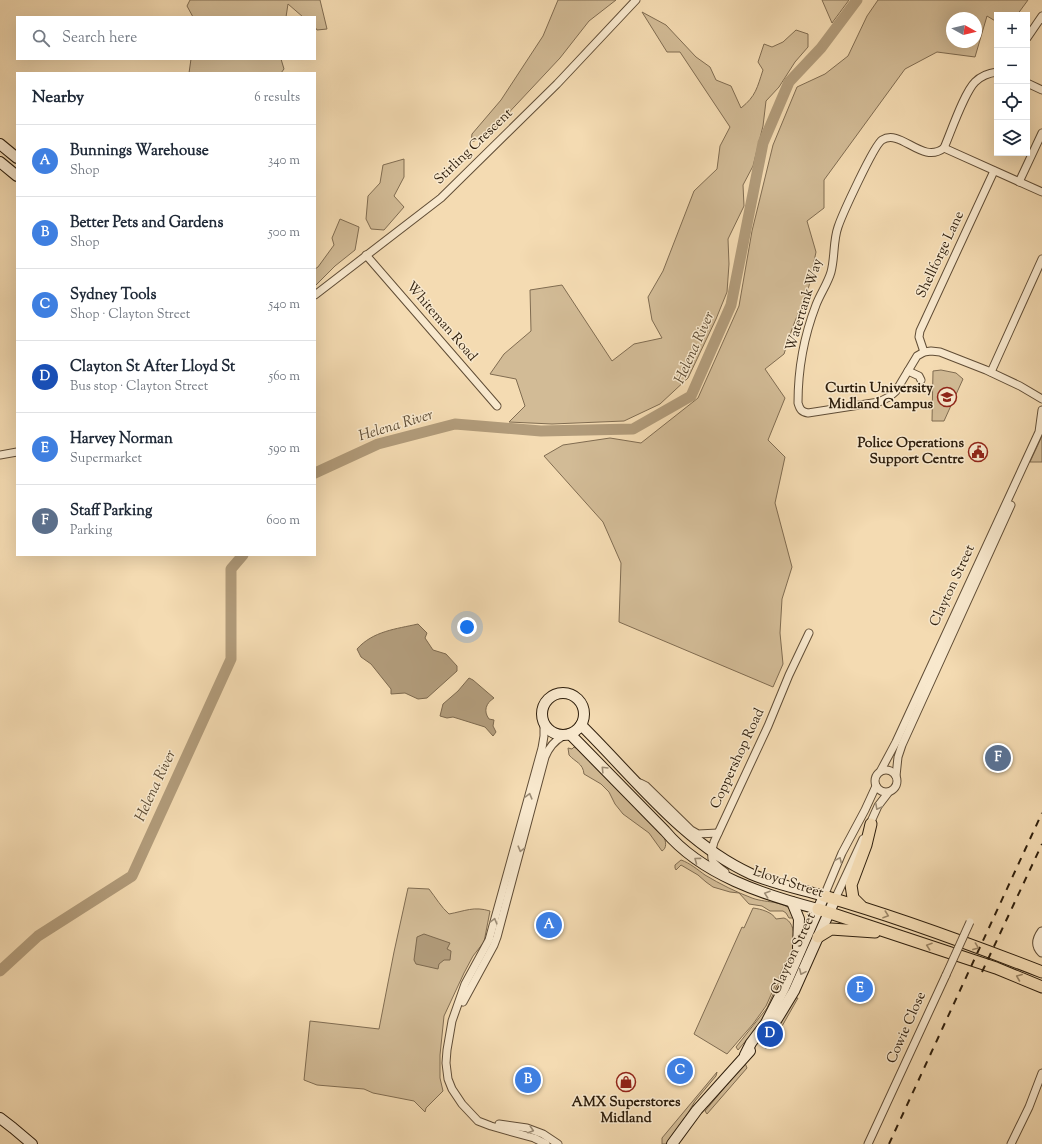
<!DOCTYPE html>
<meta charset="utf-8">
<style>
:root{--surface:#fff;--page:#f6f6f7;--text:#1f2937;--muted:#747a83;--line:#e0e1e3;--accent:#d93025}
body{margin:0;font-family:"Sorts Mill Goudy",serif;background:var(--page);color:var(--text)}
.controls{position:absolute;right:12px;top:12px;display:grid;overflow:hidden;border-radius:0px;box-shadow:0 4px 16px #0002}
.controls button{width:36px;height:36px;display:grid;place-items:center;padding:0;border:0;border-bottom:1px solid var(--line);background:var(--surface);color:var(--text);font:20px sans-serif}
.compass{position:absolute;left:946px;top:12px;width:36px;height:36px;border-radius:50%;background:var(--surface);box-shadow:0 4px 16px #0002;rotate:98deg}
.you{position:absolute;left:467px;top:627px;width:14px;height:14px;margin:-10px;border:3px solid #fff;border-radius:50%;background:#1a73e8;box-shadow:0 0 0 6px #1a73e833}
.badge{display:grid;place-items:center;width:26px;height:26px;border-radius:50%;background:var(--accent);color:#fff;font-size:13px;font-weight:700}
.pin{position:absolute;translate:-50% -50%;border:2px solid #fff;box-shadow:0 1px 4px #0006}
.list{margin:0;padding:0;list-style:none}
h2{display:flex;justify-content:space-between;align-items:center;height:52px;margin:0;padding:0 16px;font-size:17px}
h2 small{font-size:13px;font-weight:400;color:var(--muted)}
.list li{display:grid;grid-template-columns:26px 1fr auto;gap:12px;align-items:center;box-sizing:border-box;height:72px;padding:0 16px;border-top:1px solid var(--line)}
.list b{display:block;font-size:15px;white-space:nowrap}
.list p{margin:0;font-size:13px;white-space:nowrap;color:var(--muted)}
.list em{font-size:13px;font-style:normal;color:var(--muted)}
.icon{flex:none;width:22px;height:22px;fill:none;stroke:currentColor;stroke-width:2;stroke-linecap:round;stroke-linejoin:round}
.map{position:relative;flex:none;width:1042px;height:1144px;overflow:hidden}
.search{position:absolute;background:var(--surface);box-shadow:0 4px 16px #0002;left:16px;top:16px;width:300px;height:44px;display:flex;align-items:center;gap:10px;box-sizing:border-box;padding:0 14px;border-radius:0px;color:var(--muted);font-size:15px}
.panel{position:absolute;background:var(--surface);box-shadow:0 4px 16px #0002;left:16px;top:72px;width:300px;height:484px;border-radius:0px}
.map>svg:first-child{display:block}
.green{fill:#d2bb96;stroke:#806c51;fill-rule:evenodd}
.water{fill:#b19b7a;stroke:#7d694e}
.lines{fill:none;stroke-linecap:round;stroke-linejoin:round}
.river{stroke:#b19b7a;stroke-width:11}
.minor-casing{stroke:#604d36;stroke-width:9}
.tertiary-casing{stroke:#604d36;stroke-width:11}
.secondary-casing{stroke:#2e1e0c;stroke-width:12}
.primary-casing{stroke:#2e1e0c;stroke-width:13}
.minor{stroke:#f8e8cd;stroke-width:7}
.tertiary{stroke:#f8e8cd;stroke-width:9}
.secondary{stroke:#f8e8cd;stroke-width:10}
.primary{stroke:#f4dbb2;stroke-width:11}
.rail{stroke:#2e1e0c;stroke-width:2;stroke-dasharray:7 7;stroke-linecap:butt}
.minor-bridge-casing{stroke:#604d36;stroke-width:9;stroke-linecap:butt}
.minor-bridge{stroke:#f8e8cd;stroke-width:7}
.oneway{stroke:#9d8d76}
.oneway2{stroke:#9b8667}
.labels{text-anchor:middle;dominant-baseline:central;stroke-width:3;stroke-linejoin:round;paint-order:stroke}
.street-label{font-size:14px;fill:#2e1e0c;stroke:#f8e8cd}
.poi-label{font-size:14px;font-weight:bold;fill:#2e1e0c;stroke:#f8e8cd;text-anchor:end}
.water-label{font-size:15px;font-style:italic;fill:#5c4a32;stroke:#f8e8cd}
</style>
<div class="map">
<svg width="1042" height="1144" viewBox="0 0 1042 1144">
<rect width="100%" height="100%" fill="#f4dbb2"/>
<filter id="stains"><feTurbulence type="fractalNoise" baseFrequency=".005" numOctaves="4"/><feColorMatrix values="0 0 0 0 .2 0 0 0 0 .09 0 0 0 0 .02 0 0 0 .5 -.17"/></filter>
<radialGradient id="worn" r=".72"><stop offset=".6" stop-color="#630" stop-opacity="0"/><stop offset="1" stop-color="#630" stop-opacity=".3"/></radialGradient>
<g class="green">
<path d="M190 0H320L327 29 317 30 315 27V17H303L288 4 286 17H193L187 6Z"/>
<path d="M558 0H616L589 21 560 58 486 137 471 142 472 134 501 100 543 36Z"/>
<path d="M822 0H849L832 23Z"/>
<path d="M878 0H1028L1017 15H997V22L987 16 975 57 937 52 905 69 824 180V208L807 221 816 252 809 286 792 329 784 354 765 369 785 398 768 440 785 457 775 503 792 567 782 599 780 633 783 664 773 687 619 622 621 563 603 522 544 456 563 445 610 438 641 443 698 398 739 306 752 231 773 145 797 87 825 74 848 56 867 16ZM952 18H976V42H952Z"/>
<path d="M642 12 666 25 696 57 710 67 716 80 731 86 741 108C756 96 757 88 763 70L758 62 764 44 772 47 783 42 796 30 808 34V47L795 62 779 87 766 101 763 126 753 166 743 185 744 206 728 239 729 264 727 292 716 319 688 378 660 404 624 421 552 424 509 422 525 406 516 379 490 374 504 354 531 331 530 290 562 285 612 361 634 344 662 338 652 320 648 297 663 271 694 191 717 169 720 146 730 127 680 52H667Z"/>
<path d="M191 59H281L284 69 281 73H189Z"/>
<path d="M404 159V177L394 196 404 207 384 230 371 229 366 219 368 196 380 183 383 165Z"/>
<path d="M340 219 359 227 355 250 335 266 315 286V269L318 267 334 245 332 238Z"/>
<path d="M941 370 956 373 963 379 944 421H932L933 371Z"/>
<path d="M1042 436V462H1030Z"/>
<path d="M574 747 576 748 664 837C666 842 667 848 662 851L649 833 623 814 615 804 609 792 601 784 584 774C583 763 575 762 569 755L568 748 572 749Z"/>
<path d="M681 860C690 863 698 870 705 875 720 884 736 892 752 898 768 904 787 899 795 916L792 918H789L786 913 783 911H770L762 906 749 904 739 893 730 892 713 887 706 882 698 875 681 865 676 870 675 868V865Z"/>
<path d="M408 888 429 889C436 898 441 907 449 914 465 911 474 906 490 911L484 942 473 956 464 973 444 1016 440 1055V1078L443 1091 426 1108 425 1112 414 1101 373 1093 364 1089 317 1085 304 1080 310 1021 379 1029 394 952Z"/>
<path d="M753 908C761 909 772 912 776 919L784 918C798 923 796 952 786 961L766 1006 753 1024 727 1054 694 1034 742 927 744 928Z"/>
<path d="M791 958 771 1006 751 1038 749 1037 738 1050 736 1047 767 1008 786 965Z"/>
<path d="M796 998H798L781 1028 766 1049 765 1048 762 1043 764 1039Z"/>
<path d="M745 1063 747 1068 707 1114 705 1111Z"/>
<path d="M717 1072 716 1076 695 1101 688 1113 666 1144H662V1138Z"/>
</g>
<g class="water">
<path d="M418 624 427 633 425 638 433 650 446 654 457 666V671L427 698 418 699 405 693 391 694V689L371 664 361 657 357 649C373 631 396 629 418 624Z"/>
<path d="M469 678 473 680 494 698C486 703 483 711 489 719L494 720 493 726 496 732 493 736 485 727 453 717 447 718 440 716 443 704 458 691Z"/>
<path d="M424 934 450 943 447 949 451 951 450 960H444L439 964 438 969 416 964 414 960 417 937Z"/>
</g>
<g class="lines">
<g class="river">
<path d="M315 473 378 444 455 424 541 431 633 429 691 396 731 305 763 143 789 82 821 48 857 0"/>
<path d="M0 971 38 936 132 876 231 659V569L243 555"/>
</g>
<g class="minor-casing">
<g id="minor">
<path d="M1027 38 1042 16"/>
<path d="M997 72C989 73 981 76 975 82 964 93 951 132 944 148 922 165 901 128 882 140 874 145 842 215 838 227 833 241 835 257 831 272 828 283 820 294 816 305 804 336 798 370 798 403 800 410 802 412 808 413L879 402 889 397 896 391 917 356 924 352 931 351 940 352 986 370 1020 386 1042 399"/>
<path d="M1027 83 1042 90"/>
<path d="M944 148 1042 192"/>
<path d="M1019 182 1042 133"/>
<path d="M366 255 497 406"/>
<path d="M315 295 441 198 557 84 636 0"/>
<path d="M924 352 919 337 920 331 994 171"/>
<path d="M908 371 919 376 921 380"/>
<path d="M991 372 1042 259"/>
<path d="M0 455 17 452"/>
<path d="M544 725V736L542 748 489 940 465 984 452 1021 447 1050 446 1063 448 1079 452 1089 462 1104 478 1121 491 1126 534 1138 546 1144"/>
<circle cx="886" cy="781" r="11"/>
<path d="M881 770 896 742 1039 432 1042 410"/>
<path d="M896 776 898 757 902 745 1011 505"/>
<path d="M640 783 646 786 691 830 698 834 718 833"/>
<path d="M869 826 878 806 888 793"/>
<path d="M725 872C711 862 709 860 714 842L768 726 789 675 809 633"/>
<path d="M824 896 842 853 865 810 876 786"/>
<path d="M835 899 863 839"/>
<path d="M463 1002 494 945 497 937 545 757C549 747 554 741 563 736"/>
<path d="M499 1124 527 1128 543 1134 558 1144"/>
<path d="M868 1144 946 975"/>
<path d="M1011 1144 1029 1107 1042 1073"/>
</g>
</g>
<g class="tertiary-casing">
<path id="tertiary" d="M1042 932C1037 939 1036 946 1042 952"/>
</g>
<g class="secondary-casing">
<g id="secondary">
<path d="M0 144 17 158"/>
<path d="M0 162 17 176"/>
<circle cx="563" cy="714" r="21"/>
<path d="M581 725C634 777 683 843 751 874 774 884 800 889 824 896L784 988 766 1023 751 1043 745 1055"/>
<path d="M570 734 665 831C702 875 764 895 818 909"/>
<path d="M792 902 799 919 798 948"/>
<path d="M765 1033 777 1019 794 991 835 899"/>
<path d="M0 1118 13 1128 32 1144"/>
<path d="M672 1144 697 1110 750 1051"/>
</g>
</g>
<g class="primary-casing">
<g id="primary">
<path d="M824 896C898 917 970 944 1042 972"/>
<path d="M861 906 853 898 851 885 866 845 871 824"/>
<path d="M818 909 996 968 1042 987"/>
<path d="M818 937 831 929 875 932"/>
</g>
</g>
<use href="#minor" class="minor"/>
<use href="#tertiary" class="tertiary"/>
<use href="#secondary" class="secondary"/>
<use href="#primary" class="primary"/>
<g class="rail">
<path d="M982 972 1042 844"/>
<path d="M889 1144 1042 813"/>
</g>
<g class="minor-bridge-casing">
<path id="minor-bridge" d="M946 975 970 922"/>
</g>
<use href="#minor-bridge" class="minor-bridge"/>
</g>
<defs><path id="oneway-chevron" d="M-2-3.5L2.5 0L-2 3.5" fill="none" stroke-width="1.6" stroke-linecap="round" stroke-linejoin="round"/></defs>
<g class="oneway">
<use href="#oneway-chevron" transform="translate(604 769) rotate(-134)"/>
<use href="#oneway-chevron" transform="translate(529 796) rotate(-75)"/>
<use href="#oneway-chevron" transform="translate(878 807) rotate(118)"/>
<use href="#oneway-chevron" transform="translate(521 849) rotate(105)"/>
<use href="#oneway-chevron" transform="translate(697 860) rotate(-143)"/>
<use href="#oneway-chevron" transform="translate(839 860) rotate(-66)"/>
<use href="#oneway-chevron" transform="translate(767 894) rotate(-161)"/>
<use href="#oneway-chevron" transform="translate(494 921) rotate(-75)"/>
<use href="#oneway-chevron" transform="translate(802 972) rotate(114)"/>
<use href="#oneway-chevron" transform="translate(531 1130) rotate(18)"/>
</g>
<g class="oneway2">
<use href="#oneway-chevron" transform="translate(886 915) rotate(19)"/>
<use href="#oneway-chevron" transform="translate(929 946) rotate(-161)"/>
<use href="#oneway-chevron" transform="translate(976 947) rotate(21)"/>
<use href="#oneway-chevron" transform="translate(1019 977) rotate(-158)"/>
</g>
<defs>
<g id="university-ring" transform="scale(1)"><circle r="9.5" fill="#f8e8cd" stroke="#8f2418" stroke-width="1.5"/><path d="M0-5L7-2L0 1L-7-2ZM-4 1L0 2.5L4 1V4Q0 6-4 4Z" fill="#8f2418"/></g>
<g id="civic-ring" transform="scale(1)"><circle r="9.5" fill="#f8e8cd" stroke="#8f2418" stroke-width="1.5"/><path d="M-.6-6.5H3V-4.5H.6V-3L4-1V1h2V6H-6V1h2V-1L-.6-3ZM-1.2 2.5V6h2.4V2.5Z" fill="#8f2418"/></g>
<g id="shop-ring" transform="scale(1)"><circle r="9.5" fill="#f8e8cd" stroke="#8f2418" stroke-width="1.5"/><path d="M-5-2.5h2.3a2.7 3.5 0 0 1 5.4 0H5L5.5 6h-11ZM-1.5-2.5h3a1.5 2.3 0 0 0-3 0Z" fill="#8f2418"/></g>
</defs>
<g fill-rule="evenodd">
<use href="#university-ring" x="947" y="397"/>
<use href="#civic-ring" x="978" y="452"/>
<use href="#shop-ring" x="626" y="1082"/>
</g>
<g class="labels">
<g class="street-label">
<text transform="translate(474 147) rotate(-44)">Stirling Crescent</text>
<text transform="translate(941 255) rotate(-65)">Shellforge Lane</text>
<text transform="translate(805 305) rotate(-73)">Watertank Way</text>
<text transform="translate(441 322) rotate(49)">Whiteman Road</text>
<text transform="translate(953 586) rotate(-65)">Clayton Street</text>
<text transform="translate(738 759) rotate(-65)">Coppershop Road</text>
<text transform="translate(788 883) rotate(18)">Lloyd Street</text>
<text transform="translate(794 954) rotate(-65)">Clayton Street</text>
<text transform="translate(907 1028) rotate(-66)">Cowie Close</text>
</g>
<g class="poi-label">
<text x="933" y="389">Curtin University<tspan x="933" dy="16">Midland Campus</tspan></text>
<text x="964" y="444">Police Operations<tspan x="964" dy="16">Support Centre</tspan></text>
<text x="626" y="1103" text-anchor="middle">AMX Superstores<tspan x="626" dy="16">Midland</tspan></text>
</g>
<g class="water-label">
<text transform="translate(695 348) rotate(-66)">Helena River</text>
<text transform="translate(396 426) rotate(-17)">Helena River</text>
<text transform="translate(156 786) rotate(-65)">Helena River</text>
</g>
</g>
<rect width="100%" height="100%" filter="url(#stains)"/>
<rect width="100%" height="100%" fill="url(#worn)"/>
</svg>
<div class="controls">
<button>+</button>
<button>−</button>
<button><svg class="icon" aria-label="locate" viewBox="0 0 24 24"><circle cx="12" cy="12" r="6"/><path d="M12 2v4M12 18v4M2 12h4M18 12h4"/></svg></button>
<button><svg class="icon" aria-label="layers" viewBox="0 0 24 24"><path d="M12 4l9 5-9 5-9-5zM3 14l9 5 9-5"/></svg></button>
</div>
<svg class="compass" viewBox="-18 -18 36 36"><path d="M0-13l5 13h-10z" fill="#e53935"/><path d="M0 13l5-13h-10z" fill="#747a83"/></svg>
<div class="you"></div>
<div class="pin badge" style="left:549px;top:925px;background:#3f7fe0">A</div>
<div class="pin badge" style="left:528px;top:1080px;background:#3f7fe0">B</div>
<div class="pin badge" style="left:680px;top:1071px;background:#3f7fe0">C</div>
<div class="pin badge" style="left:770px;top:1034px;background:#1a4fb4">D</div>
<div class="pin badge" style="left:860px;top:989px;background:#3f7fe0">E</div>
<div class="pin badge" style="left:998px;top:758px;background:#5c6f8a">F</div>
<div class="search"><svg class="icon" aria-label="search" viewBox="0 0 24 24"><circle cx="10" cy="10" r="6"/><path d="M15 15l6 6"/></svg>Search here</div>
<section class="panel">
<h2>Nearby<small>6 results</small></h2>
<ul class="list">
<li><span class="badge" style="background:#3f7fe0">A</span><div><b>Bunnings Warehouse</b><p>Shop</p></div><em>340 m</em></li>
<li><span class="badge" style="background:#3f7fe0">B</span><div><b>Better Pets and Gardens</b><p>Shop</p></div><em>500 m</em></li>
<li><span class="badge" style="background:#3f7fe0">C</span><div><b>Sydney Tools</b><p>Shop · Clayton Street</p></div><em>540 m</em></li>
<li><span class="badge" style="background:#1a4fb4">D</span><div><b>Clayton St After Lloyd St</b><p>Bus stop · Clayton Street</p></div><em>560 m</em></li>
<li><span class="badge" style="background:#3f7fe0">E</span><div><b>Harvey Norman</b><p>Supermarket</p></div><em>590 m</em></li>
<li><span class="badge" style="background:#5c6f8a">F</span><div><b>Staff Parking</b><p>Parking</p></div><em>600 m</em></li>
</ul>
</section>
</div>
